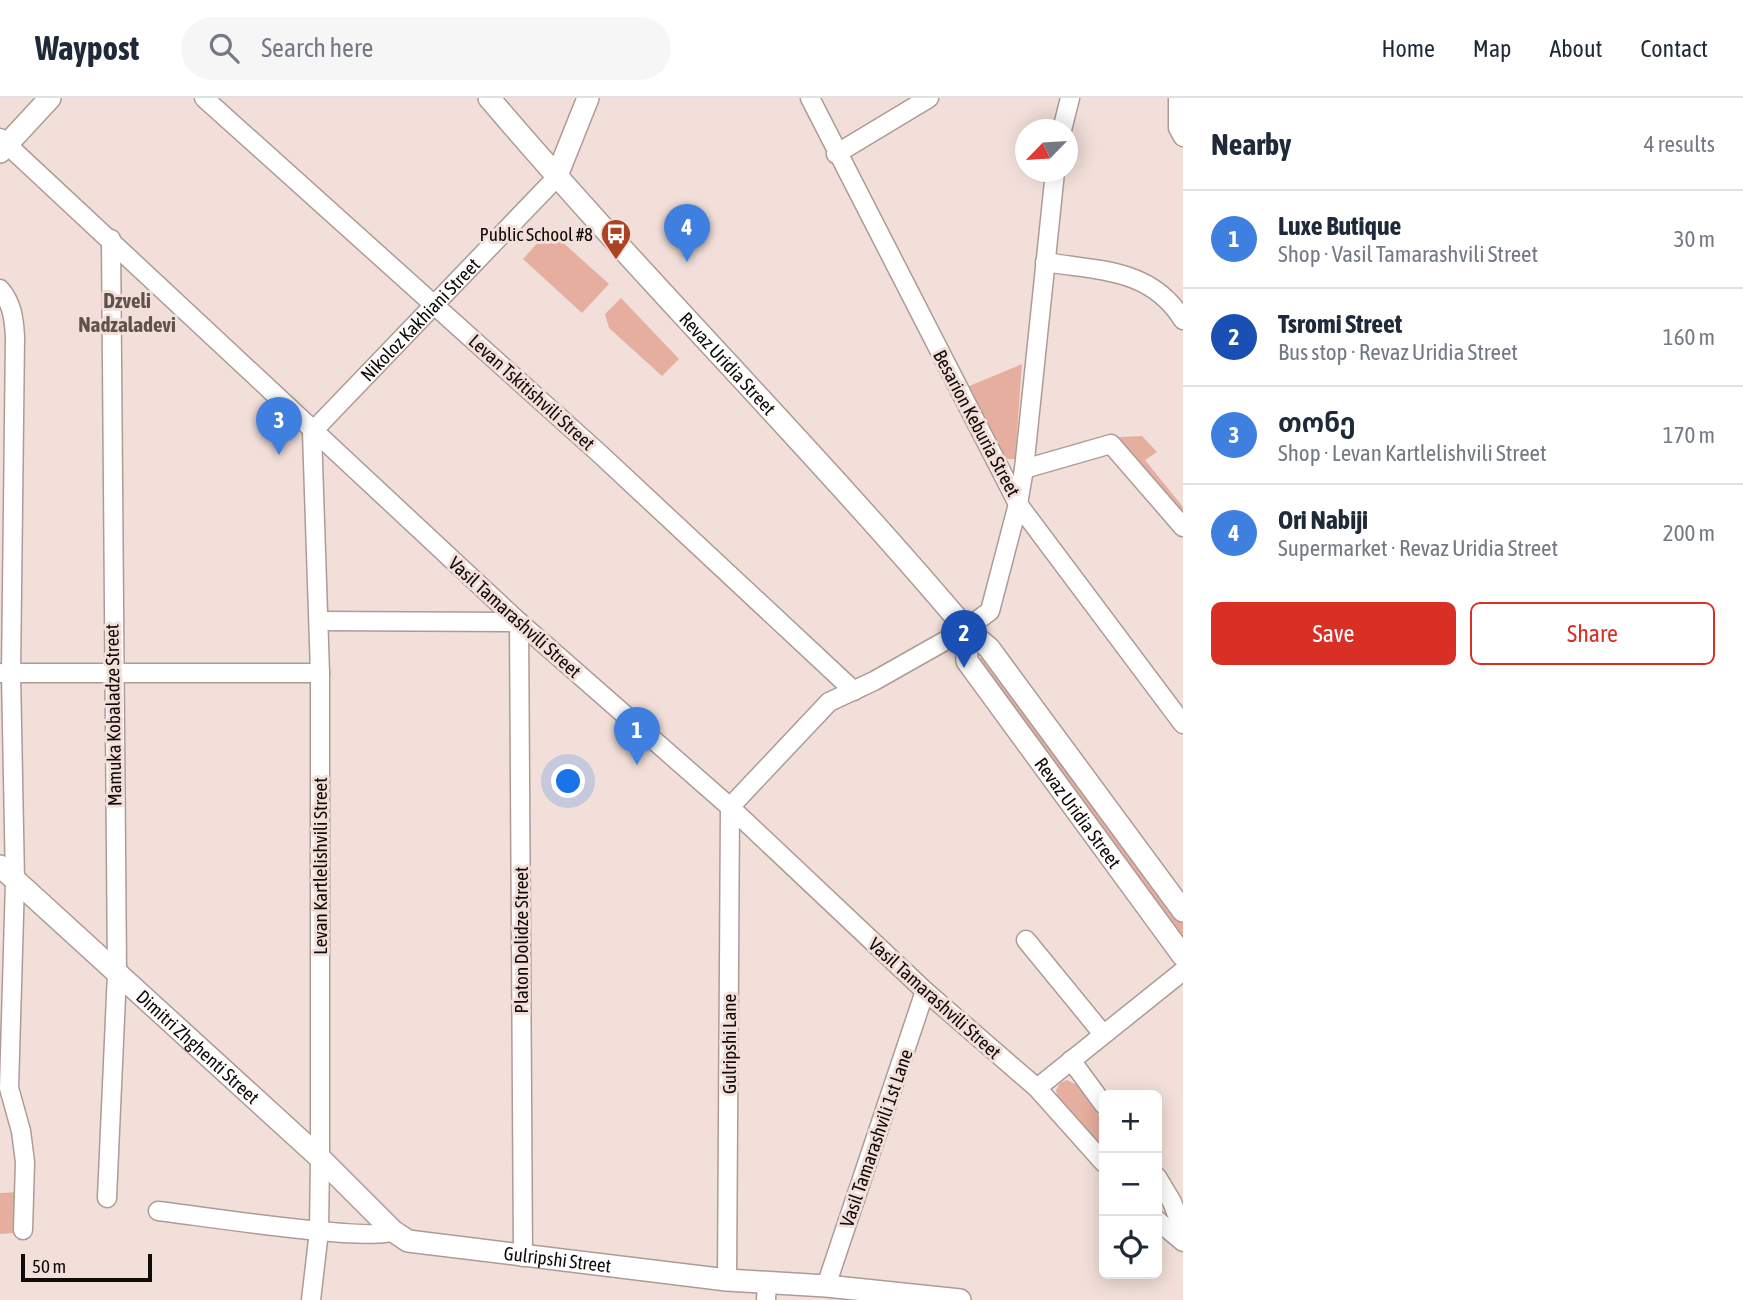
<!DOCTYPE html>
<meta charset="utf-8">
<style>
:root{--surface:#fff;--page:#f6f6f7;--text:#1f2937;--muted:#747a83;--line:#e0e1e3;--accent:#d93025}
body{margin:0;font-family:"Asap Condensed","Noto Sans Georgian",sans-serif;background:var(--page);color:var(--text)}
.controls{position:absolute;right:21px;bottom:21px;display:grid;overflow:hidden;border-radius:10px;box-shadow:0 4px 18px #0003}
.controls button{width:63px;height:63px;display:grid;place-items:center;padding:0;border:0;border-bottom:2px solid var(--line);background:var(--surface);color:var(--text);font:35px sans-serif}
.compass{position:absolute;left:1015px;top:21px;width:63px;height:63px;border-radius:50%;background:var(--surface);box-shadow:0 4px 18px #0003;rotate:245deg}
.scale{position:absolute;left:21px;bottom:18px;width:131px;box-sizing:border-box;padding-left:7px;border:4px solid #100a08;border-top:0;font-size:19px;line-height:24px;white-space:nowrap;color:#100a08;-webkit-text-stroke:5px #f2dfd9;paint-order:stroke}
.you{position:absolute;left:569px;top:684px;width:24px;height:24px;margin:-18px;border:5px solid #fff;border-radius:50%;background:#1a73e8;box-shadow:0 0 0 10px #1a73e833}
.badge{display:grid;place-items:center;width:46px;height:46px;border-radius:50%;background:var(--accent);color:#fff;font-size:23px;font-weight:700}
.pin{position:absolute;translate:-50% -58px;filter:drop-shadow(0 2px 4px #0008)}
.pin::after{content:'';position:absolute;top:37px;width:24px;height:21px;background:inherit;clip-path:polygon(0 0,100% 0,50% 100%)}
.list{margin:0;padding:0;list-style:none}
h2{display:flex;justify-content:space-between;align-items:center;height:91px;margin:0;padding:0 28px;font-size:30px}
h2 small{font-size:23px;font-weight:400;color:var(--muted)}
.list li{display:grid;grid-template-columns:46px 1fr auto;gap:21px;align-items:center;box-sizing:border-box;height:98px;padding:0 28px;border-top:2px solid var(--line)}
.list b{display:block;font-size:26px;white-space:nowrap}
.list p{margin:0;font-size:23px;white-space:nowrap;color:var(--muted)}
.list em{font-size:23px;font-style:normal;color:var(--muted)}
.actions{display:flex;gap:14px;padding:21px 28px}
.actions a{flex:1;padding:16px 0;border:2px solid var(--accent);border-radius:10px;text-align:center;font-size:24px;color:var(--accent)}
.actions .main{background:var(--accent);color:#fff}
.icon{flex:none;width:38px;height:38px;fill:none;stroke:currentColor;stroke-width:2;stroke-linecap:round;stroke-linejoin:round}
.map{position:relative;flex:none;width:1183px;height:1202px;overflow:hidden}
header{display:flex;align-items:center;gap:42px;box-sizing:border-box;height:98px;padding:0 35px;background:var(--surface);border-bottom:2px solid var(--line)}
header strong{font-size:33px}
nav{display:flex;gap:38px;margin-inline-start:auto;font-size:24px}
.search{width:490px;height:63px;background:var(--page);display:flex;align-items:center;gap:18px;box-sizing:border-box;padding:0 24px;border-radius:38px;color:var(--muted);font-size:26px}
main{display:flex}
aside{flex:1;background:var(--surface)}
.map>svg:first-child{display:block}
.green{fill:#e5ae9e}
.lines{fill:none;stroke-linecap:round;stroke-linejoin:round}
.minor-casing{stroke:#ad9b96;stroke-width:21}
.tertiary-casing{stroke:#ad9b96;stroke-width:24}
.minor{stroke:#fff;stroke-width:18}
.tertiary{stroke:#fff;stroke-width:21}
.labels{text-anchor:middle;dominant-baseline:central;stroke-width:6;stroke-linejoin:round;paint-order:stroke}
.poi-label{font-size:19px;fill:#100a08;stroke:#f2dfd9;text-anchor:end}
.street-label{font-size:19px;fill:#100a08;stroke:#f2dfd9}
.neighbourhood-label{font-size:21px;font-weight:bold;fill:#62524e;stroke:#f2dfd9}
</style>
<header>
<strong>Waypost</strong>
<div class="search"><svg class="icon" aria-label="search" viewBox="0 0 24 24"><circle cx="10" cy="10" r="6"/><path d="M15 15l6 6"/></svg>Search here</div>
<nav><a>Home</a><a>Map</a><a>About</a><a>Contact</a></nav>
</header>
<main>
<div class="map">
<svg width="1183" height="1202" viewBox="0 0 1183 1202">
<rect width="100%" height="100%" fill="#f2dfd9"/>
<g class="green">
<path d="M549 132 609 186 582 215 523 161Z"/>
<path d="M621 200 679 261 662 278 609 230 605 216Z"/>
<path d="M1022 266 1015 361H1004L967 289Z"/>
<path d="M1142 338 1157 354 1145 362 1183 409V421L1100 340Z"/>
<path d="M986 555 1183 824V849L975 565Z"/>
<path d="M1067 982 1077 987 1104 1025V1054L1058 1000 1056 992 1060 985Z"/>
<path d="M19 1094 14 1135 0 1136V1095Z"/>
</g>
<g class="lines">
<g class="minor-casing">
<g id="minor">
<path d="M204 0 600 356 854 593"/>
<path d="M810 0 1018 406 1183 626"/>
<path d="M1178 0V30L1183 39"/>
<path d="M1062 32 1070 0"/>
<path d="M0 40 519 524 730 709 925 893 1037 990 1104 1065"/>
<path d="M836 56 929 0"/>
<path d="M1045 164C1099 173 1151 170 1183 222"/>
<path d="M0 191C12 205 14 220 15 239L11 576 15 783 9 990 21 1033 25 1064 23 1132"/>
<path id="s1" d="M312 334 556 80"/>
<path d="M1024 371 1111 346 1183 429"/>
<path d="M319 523 519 524 523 1159"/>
<path d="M2 575H320"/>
<path d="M1026 842 1103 936"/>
<path d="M1071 962 1104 1007"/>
<path d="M1037 990 1183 873"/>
<path d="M1157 1079 1172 1104 1183 1132"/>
<path d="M107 1100 117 875 111 141"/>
<path d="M158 1113C194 1117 373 1145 393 1133"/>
<path d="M1157 1122 1183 1144"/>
<path d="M727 1182 730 709 829 604 874 583 966 531 990 513 1018 406 1024 371 1055 74"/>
<path d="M826 1188 925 893"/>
<path d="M311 1202 319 1133 320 1060V575L312 334"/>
<path d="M766 1202 767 1185"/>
</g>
</g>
<g class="tertiary-casing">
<g id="tertiary">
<path id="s2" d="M489 0C643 181 812 349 966 531L989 550 1183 813"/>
<path d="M0 54 50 0"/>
<path d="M556 80 588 0"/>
<path id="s3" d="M966 531 967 563 1183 858"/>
<path id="s4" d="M0 768 320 1060 393 1133 408 1143 727 1182 826 1188 960 1202"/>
</g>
</g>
<use href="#minor" class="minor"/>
<use href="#tertiary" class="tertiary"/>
</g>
<defs>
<g id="bus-pin" transform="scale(1.575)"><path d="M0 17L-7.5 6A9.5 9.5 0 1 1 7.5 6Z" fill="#ac4424" stroke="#f2dfd9"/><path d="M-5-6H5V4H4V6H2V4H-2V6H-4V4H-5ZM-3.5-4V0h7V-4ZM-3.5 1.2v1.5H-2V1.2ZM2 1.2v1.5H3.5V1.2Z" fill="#fff"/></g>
</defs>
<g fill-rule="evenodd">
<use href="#bus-pin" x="616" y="136"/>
</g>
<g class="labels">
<g class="poi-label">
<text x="593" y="136">Public School #8</text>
</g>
<g class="street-label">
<text stroke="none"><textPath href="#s1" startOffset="156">Nikoloz Kakhiani Street</textPath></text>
<text stroke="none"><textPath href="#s2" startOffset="357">Revaz Uridia Street</textPath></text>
<text transform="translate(532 294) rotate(42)">Levan Tskitishvili Street</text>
<text transform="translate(977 325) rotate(62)">Besarion Keburia Street</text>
<text transform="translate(515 519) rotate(42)">Vasil Tamarashvili Street</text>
<text transform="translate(113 617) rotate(-91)">Mamuka Kobaladze Street</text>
<text stroke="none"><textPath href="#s3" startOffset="220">Revaz Uridia Street</textPath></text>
<text transform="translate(320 768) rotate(-90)">Levan Kartlelishvili Street</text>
<text transform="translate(521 842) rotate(-90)">Platon Dolidze Street</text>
<text transform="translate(935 900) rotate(42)">Vasil Tamarashvili Street</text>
<text transform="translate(729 946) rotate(-90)">Gulripshi Lane</text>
<text stroke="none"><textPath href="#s4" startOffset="268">Dimitri Zhghenti Street</textPath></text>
<text transform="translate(876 1040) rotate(-71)">Vasil Tamarashvili 1st Lane</text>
<text stroke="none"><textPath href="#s4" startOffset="705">Gulripshi Street</textPath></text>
</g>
<g class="neighbourhood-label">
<text x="127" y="202">Dzveli<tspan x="127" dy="24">Nadzaladevi</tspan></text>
</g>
</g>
</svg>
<div class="controls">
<button>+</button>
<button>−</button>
<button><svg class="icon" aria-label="locate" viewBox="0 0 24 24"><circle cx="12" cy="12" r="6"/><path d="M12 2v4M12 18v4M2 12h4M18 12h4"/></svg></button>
</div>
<svg class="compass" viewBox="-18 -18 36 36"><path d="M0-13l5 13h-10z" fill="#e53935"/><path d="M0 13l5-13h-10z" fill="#747a83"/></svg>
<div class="scale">50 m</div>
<div class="you"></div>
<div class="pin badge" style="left:637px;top:667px;background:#3f7fe0">1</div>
<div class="pin badge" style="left:964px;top:570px;background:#1a4fb4">2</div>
<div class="pin badge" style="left:279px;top:357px;background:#3f7fe0">3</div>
<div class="pin badge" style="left:687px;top:164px;background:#3f7fe0">4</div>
</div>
<aside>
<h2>Nearby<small>4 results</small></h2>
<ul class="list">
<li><span class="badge" style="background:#3f7fe0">1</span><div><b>Luxe Butique</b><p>Shop · Vasil Tamarashvili Street</p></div><em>30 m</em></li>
<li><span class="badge" style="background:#1a4fb4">2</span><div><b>Tsromi Street</b><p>Bus stop · Revaz Uridia Street</p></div><em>160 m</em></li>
<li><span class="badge" style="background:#3f7fe0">3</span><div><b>თონე</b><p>Shop · Levan Kartlelishvili Street</p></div><em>170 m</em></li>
<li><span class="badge" style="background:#3f7fe0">4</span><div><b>Ori Nabiji</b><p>Supermarket · Revaz Uridia Street</p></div><em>200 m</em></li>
</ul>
<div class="actions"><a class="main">Save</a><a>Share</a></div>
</aside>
</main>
